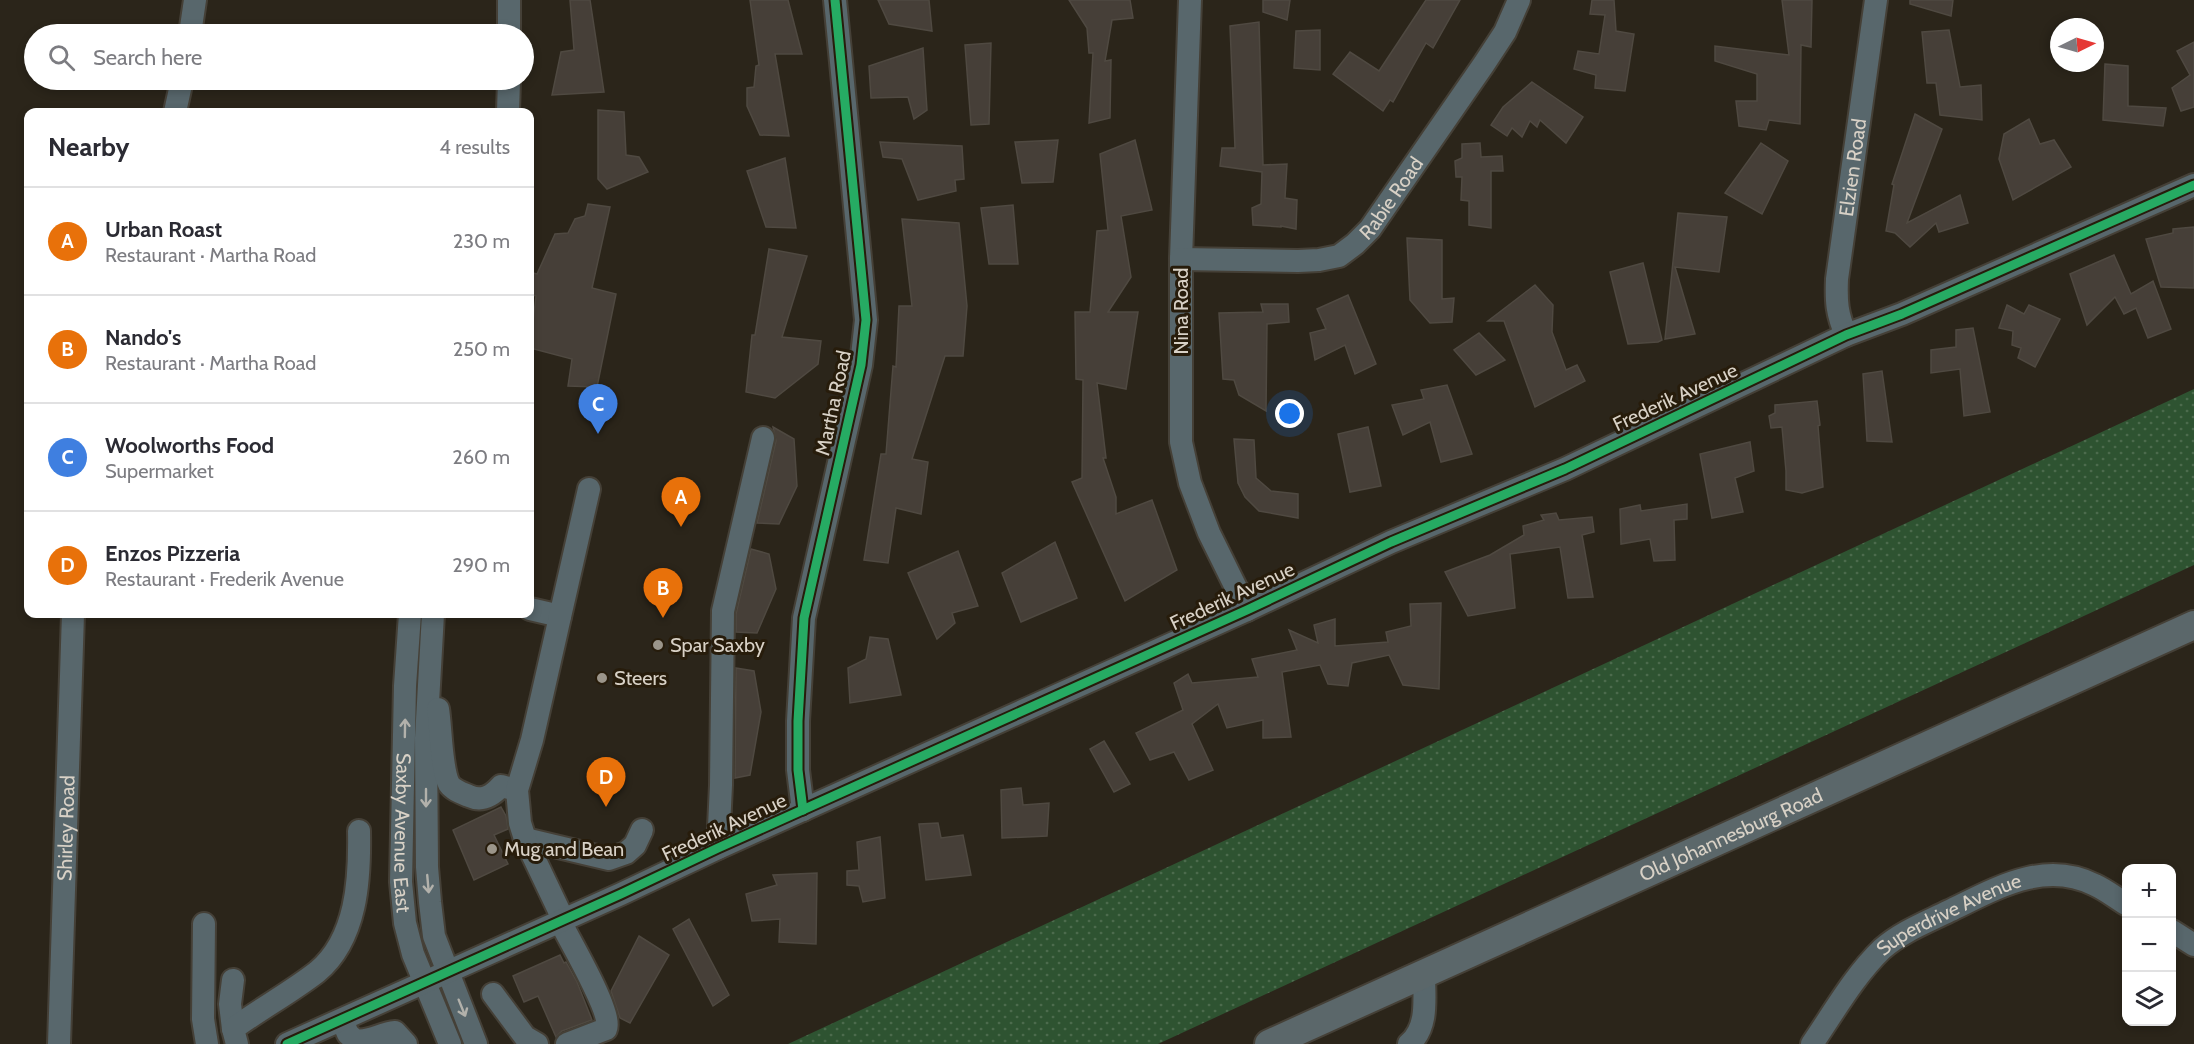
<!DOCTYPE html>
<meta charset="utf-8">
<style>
:root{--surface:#fff;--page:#f2f2f3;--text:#2b2b33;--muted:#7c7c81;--line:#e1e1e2;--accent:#2563eb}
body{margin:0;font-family:Cabin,sans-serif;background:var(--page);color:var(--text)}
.controls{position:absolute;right:18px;bottom:18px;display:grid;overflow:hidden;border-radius:12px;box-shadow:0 3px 9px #0003}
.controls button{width:54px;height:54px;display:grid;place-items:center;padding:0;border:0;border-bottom:2px solid var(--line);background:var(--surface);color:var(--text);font:30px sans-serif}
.compass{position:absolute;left:2050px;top:18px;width:54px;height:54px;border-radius:50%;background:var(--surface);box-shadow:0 3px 9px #0003;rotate:85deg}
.you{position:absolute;left:1290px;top:414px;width:21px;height:21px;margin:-15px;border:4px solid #fff;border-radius:50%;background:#1a73e8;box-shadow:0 0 0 9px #1a73e833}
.badge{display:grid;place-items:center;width:39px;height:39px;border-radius:50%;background:var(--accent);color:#fff;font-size:20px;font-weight:700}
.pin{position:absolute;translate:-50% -50px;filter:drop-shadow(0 2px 3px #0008)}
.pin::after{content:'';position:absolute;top:32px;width:21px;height:18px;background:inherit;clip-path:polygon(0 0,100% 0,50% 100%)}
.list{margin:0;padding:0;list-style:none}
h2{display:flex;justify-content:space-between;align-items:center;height:78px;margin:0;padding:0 24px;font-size:26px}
h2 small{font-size:20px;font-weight:400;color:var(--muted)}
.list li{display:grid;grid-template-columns:39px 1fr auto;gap:18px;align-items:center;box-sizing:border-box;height:108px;padding:0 24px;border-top:2px solid var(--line)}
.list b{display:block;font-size:22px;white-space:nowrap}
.list p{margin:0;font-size:20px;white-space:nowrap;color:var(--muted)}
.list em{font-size:20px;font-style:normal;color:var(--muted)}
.icon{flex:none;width:33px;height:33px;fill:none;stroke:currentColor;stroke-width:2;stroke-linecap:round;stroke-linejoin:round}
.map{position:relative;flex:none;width:2194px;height:1044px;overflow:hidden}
.search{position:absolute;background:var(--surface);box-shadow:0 3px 9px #0003;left:24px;top:24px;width:510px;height:66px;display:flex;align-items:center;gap:15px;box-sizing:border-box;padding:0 21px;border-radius:33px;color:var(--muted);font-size:22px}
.panel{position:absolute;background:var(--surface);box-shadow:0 3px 9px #0003;left:24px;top:108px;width:510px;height:510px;border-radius:12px}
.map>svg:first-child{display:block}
.grass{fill:url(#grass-dots)}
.building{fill:#463f38;stroke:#4f4941;stroke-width:1.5}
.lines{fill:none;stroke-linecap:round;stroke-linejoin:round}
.minor-casing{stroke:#454037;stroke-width:26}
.major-casing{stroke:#454037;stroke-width:32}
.minor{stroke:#58676c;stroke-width:22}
.major{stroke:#5b676a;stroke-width:28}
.cycleway-casing{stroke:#271c0b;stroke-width:13}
.cycleway{stroke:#26ab63;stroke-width:9}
.oneway{stroke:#b2b1ab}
.poi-dot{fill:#9b958a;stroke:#271c0b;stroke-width:2}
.labels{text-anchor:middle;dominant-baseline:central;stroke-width:6;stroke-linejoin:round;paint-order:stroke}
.street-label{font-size:20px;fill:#d8d1c6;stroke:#271c0b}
.poi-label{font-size:20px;fill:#d8d1c6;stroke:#271c0b;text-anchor:start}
</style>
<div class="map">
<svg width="2194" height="1044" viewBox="0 0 2194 1044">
<defs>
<pattern id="grass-dots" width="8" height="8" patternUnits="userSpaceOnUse" patternTransform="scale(1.5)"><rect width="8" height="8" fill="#2e5331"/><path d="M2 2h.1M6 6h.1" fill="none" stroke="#4c6b4d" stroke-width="1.8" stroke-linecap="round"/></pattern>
</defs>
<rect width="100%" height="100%" fill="#2b251a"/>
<path class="grass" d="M2194 389V565L1158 1044H788Z"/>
<g class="building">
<path d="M570 0H590L604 92 552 95 561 52 574 50Z"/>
<path d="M750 0H788L802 54H775L789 136 760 135 747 106V88L754 87 756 66 759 65Z"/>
<path d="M878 0H929L932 31 889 24Z"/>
<path d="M1069 0H1130L1133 18 1112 20 1105 61 1111 60 1110 118 1089 123 1093 53H1089L1087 28Z"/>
<path d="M1263 0H1290L1287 20 1263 12Z"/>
<path d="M1426 0H1460L1433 48 1426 43 1393 102 1390 100 1383 111 1333 74 1350 52 1379 71Z"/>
<path d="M1592 0H1614L1616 31 1634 34 1625 91 1595 88 1596 75 1574 69 1578 51 1599 54 1605 15 1590 14Z"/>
<path d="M1782 0H1812L1811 47 1801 45 1800 124 1769 120 1766 130 1739 126 1736 101H1757V74L1715 61V46L1789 55Z"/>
<path d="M1910 0H1953L1951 16 1910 4Z"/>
<path d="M1259 22 1263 165 1287 164 1285 198 1297 200 1296 229 1281 226V227L1253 225 1252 208 1261 204 1262 172 1220 166 1222 148H1235L1230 26Z"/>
<path d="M1320 30V70L1294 68 1296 31Z"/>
<path d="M1949 30 1960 87 1981 85 1982 120 1940 115 1936 83H1927L1922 32Z"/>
<path d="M2194 42V107L2181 111 2172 88 2190 75 2177 51Z"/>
<path d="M991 43 989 124 971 125 965 45Z"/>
<path d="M923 48 927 110 914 119 908 97 871 98 869 66Z"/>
<path d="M2105 64 2128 66V106L2166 108 2163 126 2103 120Z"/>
<path d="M1532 82 1583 117 1566 143 1540 120 1537 127 1530 121 1522 137 1512 128 1507 136 1491 125 1503 107Z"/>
<path d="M598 110 624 112 626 155 639 157 648 172 607 189 598 179Z"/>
<path d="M1915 114 1942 129 1907 223 1960 195 1968 223 1939 232 1936 223 1910 247 1895 233 1886 231 1894 185 1892 184Z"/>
<path d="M2029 119 2040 144 2054 140 2071 167 2013 200 1999 159 2004 134Z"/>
<path d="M1058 140 1053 182 1022 183 1015 142Z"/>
<path d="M1135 140 1152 210 1121 216 1131 277 1108 312H1138L1126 389 1097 383 1106 458H1103L1116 497V514L1152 500 1177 570 1125 601 1072 482 1082 478 1083 380 1076 379 1075 312H1090L1097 231 1108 230 1100 154Z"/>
<path d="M880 142 962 146 964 179 955 180 956 191 918 200 902 159 883 157Z"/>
<path d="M1480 143 1481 157 1502 156 1503 171H1491V228L1469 225V201L1461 200 1462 177H1456L1455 161 1462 158V144Z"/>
<path d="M1761 143 1788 161 1762 214 1725 193Z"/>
<path d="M785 158 796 228 766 227 747 171Z"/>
<path d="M588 204 610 207 592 288 616 294 597 387 568 386 572 359 530 348 536 296 530 294 533 273 537 274 555 234 568 233 575 219 585 216Z"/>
<path d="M1013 205 1018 264H989L981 208Z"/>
<path d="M1678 213 1727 217 1719 272 1675 267 1695 334 1665 339Z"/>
<path d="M902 219 959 223 967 306 963 356H945L912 459 928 462 921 514 896 508 888 563 864 560 881 454H886L893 366 896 367 899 306H912Z"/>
<path d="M2194 227V288L2161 287 2146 239 2173 233V229Z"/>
<path d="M1407 238 1442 240V299L1454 298 1452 322 1430 323 1410 300Z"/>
<path d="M769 249 807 256 782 337 821 341 818 364 775 398 746 392 752 335H755Z"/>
<path d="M2114 255 2131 294 2153 281 2171 329 2148 338 2136 308 2124 314 2115 297 2087 325 2070 274Z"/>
<path d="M1643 263 1662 340 1658 342 1628 344 1610 272Z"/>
<path d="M1535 285 1553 305 1552 332 1566 370 1577 365 1585 381 1535 407 1504 321H1488Z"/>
<path d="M1348 295 1376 364 1355 374 1345 345 1315 360 1310 333 1326 329 1317 309Z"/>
<path d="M1261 304H1288L1289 322 1267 324 1266 411 1239 395 1234 380 1223 379 1219 313 1263 312Z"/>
<path d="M2007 305 2024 314 2029 305 2060 319 2035 367 2018 358 2021 348 2012 345 2013 331 1999 328Z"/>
<path d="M1973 328 1990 412 1964 416 1960 369 1931 373V350L1956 347V330Z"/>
<path d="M1479 333 1505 360 1476 375 1454 350Z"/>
<path d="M1882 371 1892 442 1867 441 1863 374Z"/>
<path d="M1447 385 1472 454 1441 462 1430 422 1403 435 1392 405 1424 399 1421 390Z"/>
<path d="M1817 401 1820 425 1818 426 1823 487 1802 493 1786 490V471L1782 427 1771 428 1769 416 1775 413V405Z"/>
<path d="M773 427 794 439 797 486 779 524 757 523 776 441Z"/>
<path d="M1368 427 1381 486 1350 492 1338 434Z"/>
<path d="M1234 439 1254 440 1256 478 1271 491 1298 494V518L1259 511 1245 497 1238 483Z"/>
<path d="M1750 442 1754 471 1735 478 1743 512 1712 518 1700 454Z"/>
<path d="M1687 504V519L1674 520 1675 560 1654 561 1650 539 1621 544 1620 509 1640 505 1641 511Z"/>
<path d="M1556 513 1559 520 1592 517 1594 532 1582 535 1593 597 1568 598 1560 547 1510 554 1515 608 1468 616 1445 572 1490 555 1524 535 1523 526 1544 520 1541 515Z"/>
<path d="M1055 542 1077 598 1021 622 1002 573Z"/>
<path d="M751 549 769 554 776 589 757 633 736 632V614Z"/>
<path d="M958 551 978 606 952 613 955 623 937 639 908 573Z"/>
<path d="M1441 603 1439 689 1403 685 1389 655 1352 663 1348 686 1328 684 1320 665 1282 672 1291 737 1263 738V720L1227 728 1218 704 1192 724 1213 770 1189 780 1174 752 1150 760 1136 733 1183 710 1174 683 1188 674 1192 683 1258 677 1252 659 1297 650 1289 630 1318 643 1314 625 1335 619V646L1388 642 1386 632 1411 626 1410 604Z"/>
<path d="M870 637 888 639 901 695 850 703 848 668 866 659Z"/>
<path d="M736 668 754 671 761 712 750 775 735 778Z"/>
<path d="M1104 741 1130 784 1114 792 1090 749Z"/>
<path d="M1021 788 1023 805 1049 803 1047 836 1002 838 1001 790Z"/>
<path d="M501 807 506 816 508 829 494 835 508 864 474 880 453 830Z"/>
<path d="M938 823 941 838 963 835 971 875 926 880 919 824Z"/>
<path d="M880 837 885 898 863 902 859 886 847 885V871L859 870 857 842Z"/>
<path d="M817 873 816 944 779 942 780 919 752 921 746 894 777 885 773 875Z"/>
<path d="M689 919 729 995 713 1006 673 929Z"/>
<path d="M639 936 669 955 630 1023 620 1018 611 991Z"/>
<path d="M560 955 564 963 566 962 577 982 592 1020 562 1031 556 1037 538 996 524 1002 513 976Z"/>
</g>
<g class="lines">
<g class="minor-casing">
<g id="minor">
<path d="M1190 0 1181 259V442L1190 483 1209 533 1247 610"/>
<path d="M190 34 195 0"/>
<path d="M509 34V0"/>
<path d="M175 112 182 80"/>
<path d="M508 112 509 80"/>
<path id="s1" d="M1181 259 1298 261 1319 260 1339 256 1355 244 1370 229 1484 64 1505 32 1519 0"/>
<path id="s2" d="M1846 335C1837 314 1836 302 1837 279L1876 0"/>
<path d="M530 609 560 616"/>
<path id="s3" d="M410 614 405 686 401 882 405 923 413 954 450 1044"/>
<path d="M433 614 426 738 427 867 430 902 434 936 476 1044"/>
<path d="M438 709C441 727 441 769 449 784 453 790 462 793 469 796 482 802 492 796 501 786L517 790"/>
<path d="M803 810 798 770V721L804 618 861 365 866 320 835 0"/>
<path d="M525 839 609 859 626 853 635 845 642 830"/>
<path d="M718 848 721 785 723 611 763 438"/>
<path d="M563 919 525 839 520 823 517 790 532 740 589 489"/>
<path d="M560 921C569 940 613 1013 606 1029L567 1044"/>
<path d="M204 924 203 1019 207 1044"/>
<path d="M2172 931 2194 945"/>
<path d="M233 980 230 1004 233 1029"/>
<path d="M493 994 525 1037 537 1044"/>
<path d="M342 1020 348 1034 355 1040C369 1043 381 1033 395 1032L406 1044"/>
<path id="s4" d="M59 1044 73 614"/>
<path d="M237 1044 233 1029C260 1009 290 993 317 972 357 939 360 879 359 831"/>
<path d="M287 1044 621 894 718 848 1247 610 1391 542 1565 469 1846 335 1902 314 2194 185"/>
<path d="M1409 1044C1429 1027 1424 997 1424 974"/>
<path id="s5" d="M1812 1044C1834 1012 1854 976 1882 949 1901 932 1927 922 1949 911 1995 889 2044 859 2095 885 2106 890 2116 898 2126 904"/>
</g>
</g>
<g class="major-casing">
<g id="major">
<path id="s6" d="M1269 1044 2194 625"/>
</g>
</g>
<use href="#minor" class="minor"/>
<use href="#major" class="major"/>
<g class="cycleway-casing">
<g id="cycleway">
<path d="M803 810 798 770V721L804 618 861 365 866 320 835 0"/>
<path d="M287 1044 621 894 718 848 1247 610 1391 542 1565 469 1846 335 1902 314 2194 185"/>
</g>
</g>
<use href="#cycleway" class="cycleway"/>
</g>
<defs><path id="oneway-shaft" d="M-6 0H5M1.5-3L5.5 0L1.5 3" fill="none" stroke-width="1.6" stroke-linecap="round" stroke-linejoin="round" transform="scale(1.5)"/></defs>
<g class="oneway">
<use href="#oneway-shaft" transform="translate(405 728) rotate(-89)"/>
<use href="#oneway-shaft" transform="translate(426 798) rotate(90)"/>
<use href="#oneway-shaft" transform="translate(428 884) rotate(85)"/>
<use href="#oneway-shaft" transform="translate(462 1008) rotate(68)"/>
</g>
<g class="poi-dot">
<circle cx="658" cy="645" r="6"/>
<circle cx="602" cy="678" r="6"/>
<circle cx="492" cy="849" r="6"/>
</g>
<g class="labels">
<g class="street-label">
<text stroke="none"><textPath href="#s2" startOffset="170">Elzien Road</textPath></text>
<text stroke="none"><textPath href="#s1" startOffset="237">Rabie Road</textPath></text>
<text transform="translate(1181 311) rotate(-90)">Nina Road</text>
<text transform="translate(1675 397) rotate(-25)">Frederik Avenue</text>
<text transform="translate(833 403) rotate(-78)">Martha Road</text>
<text transform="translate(1232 596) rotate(-25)">Frederik Avenue</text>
<text transform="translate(724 827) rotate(-25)">Frederik Avenue</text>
<text stroke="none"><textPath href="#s4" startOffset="216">Shirley Road</textPath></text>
<text stroke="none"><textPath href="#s3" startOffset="219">Saxby Avenue East</textPath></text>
<text stroke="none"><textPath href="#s6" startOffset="507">Old Johannesburg Road</textPath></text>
<text stroke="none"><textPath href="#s5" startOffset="194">Superdrive Avenue</textPath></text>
</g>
<g class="poi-label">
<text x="670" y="645">Spar Saxby</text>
<text x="614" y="678">Steers</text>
<text x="504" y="849">Mug and Bean</text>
</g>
</g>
</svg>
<div class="controls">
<button>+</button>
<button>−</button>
<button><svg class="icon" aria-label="layers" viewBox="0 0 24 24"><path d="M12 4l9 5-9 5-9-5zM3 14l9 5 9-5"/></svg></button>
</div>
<svg class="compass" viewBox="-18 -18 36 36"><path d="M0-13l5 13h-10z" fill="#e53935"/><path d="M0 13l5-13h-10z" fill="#7c7c81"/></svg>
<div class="you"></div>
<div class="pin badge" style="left:681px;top:527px;background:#e8710a">A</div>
<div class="pin badge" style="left:663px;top:618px;background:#e8710a">B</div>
<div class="pin badge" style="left:598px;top:434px;background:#3f7fe0">C</div>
<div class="pin badge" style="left:606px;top:807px;background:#e8710a">D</div>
<div class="search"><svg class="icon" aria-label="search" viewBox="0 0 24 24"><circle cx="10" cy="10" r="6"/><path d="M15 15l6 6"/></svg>Search here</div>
<section class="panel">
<h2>Nearby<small>4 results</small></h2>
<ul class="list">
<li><span class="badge" style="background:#e8710a">A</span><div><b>Urban Roast</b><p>Restaurant · Martha Road</p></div><em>230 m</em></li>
<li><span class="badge" style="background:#e8710a">B</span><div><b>Nando's</b><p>Restaurant · Martha Road</p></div><em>250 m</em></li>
<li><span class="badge" style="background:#3f7fe0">C</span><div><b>Woolworths Food</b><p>Supermarket</p></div><em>260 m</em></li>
<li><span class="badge" style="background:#e8710a">D</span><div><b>Enzos Pizzeria</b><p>Restaurant · Frederik Avenue</p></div><em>290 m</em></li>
</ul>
</section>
</div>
